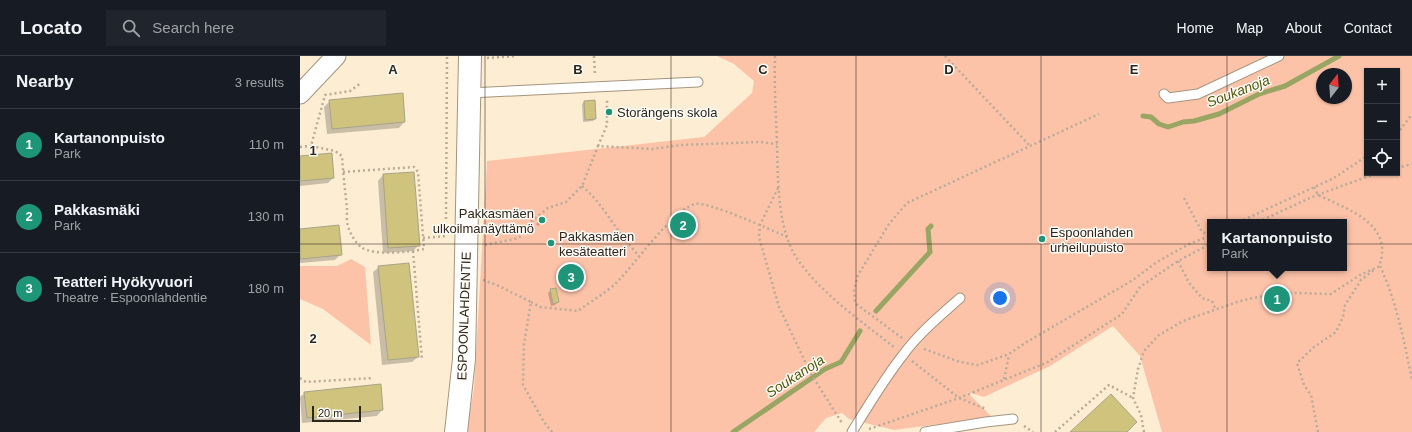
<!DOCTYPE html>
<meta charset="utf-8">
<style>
:root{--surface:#171b24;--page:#20242c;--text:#f1f3f6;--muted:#9ea1a6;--line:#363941;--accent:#1e9479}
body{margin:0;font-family:Arial,sans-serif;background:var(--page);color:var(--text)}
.controls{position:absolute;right:12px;top:12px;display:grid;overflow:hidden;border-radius:0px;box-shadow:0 1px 3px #0004}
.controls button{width:36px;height:36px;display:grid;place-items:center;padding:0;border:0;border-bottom:1px solid var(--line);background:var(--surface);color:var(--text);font:20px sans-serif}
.compass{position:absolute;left:1016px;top:12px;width:36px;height:36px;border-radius:50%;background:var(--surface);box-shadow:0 1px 3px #0004;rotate:17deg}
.scale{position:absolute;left:12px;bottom:10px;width:49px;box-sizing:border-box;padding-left:4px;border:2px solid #2c261d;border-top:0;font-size:11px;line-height:14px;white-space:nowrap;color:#2c261d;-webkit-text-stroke:3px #fffcf7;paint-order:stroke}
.you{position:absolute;left:700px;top:242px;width:14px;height:14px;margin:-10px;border:3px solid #fff;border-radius:50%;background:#1a73e8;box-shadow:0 0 0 6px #1a73e833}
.badge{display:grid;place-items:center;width:26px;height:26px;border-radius:50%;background:var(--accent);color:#fff;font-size:13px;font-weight:700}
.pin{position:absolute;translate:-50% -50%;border:2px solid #fff;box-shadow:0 1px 4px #0006}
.popup{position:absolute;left:907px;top:163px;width:140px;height:52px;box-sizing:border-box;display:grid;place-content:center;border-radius:0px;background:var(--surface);filter:drop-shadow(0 1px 3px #0005);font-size:13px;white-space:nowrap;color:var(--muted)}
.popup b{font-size:15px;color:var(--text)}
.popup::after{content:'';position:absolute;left:50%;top:100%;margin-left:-8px;border:8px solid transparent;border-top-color:var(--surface)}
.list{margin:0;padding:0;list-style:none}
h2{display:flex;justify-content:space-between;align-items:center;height:52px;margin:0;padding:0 16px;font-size:17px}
h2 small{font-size:13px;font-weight:400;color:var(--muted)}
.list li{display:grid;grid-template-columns:26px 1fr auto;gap:12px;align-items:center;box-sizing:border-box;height:72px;padding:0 16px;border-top:1px solid var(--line)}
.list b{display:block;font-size:15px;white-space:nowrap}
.list p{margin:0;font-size:13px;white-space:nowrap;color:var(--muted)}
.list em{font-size:13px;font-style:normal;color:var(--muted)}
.icon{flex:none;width:22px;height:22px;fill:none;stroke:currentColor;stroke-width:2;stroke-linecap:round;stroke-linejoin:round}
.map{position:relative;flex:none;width:1112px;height:376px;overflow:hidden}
header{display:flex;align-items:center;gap:24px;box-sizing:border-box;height:56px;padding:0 20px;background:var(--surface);border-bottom:1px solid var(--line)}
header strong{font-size:19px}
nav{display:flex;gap:22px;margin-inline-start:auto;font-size:14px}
.search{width:280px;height:36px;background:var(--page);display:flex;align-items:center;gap:10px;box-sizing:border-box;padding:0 14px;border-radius:0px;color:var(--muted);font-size:15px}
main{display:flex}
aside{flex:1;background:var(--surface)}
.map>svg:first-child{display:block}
.green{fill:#fdc3a9;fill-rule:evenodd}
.shadow{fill:#0003}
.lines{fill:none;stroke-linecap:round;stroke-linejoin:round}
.stream{stroke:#98a563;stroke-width:5}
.building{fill:#cfc37d;stroke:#a8a488}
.lane-casing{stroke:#a4957d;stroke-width:11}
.street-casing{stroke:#a4957d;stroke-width:21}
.secondary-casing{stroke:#a4957d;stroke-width:24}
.path{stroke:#b8ab97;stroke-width:2.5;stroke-dasharray:2 3;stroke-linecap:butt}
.lane{stroke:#fff;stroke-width:9}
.street{stroke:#fff;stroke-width:19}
.secondary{stroke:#fff;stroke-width:22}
.grid{fill:none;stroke:#2c261d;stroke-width:1;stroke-opacity:0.55}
.poi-dot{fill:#1e9479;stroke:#fffcf7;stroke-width:1.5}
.labels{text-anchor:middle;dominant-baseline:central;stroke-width:3;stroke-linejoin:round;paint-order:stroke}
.poi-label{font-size:13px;fill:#2c261d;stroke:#fffcf7;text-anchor:start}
.street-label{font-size:13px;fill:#2c261d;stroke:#fffcf7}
.water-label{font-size:14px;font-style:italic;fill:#505a0e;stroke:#fffcf7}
.grid-label{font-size:13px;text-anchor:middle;font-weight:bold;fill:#2c261d;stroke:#fffcf7;stroke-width:3;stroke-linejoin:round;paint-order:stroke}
</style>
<header>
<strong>Locato</strong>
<div class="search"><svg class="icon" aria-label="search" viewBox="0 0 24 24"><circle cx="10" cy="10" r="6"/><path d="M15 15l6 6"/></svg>Search here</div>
<nav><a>Home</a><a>Map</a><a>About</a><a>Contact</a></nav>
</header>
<main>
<aside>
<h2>Nearby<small>3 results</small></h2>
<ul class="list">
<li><span class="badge">1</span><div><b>Kartanonpuisto</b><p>Park</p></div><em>110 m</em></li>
<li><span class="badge">2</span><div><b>Pakkasmäki</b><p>Park</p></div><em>130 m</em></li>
<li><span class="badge">3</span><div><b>Teatteri Hyökyvuori</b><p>Theatre · Espoonlahdentie</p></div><em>180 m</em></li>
</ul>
</aside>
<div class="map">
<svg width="1112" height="376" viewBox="0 0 1112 376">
<rect width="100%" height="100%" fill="#fdedd3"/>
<g class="green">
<path d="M417 0H1112V376H862L840 300 813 270 750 310 684 341 667 336 692 361 594 374 549 363 542 357 526 362 514 376H166L174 333 187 105 404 81 452 37 454 25 434 8ZM1067 15H1097V117H1067ZM1022 18H1046V42H1022ZM910 166H1044V212H910Z"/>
<path d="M51 203 65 211 71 289 23 253 0 243V210H37Z"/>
</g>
<g class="shadow">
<path d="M30 45 104 66 99 72 27 78 24 51Z"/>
<path d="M284 46 295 63 293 65 283 66 282 48Z"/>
<path d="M0 101 33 122 28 127 0 130Z"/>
<path d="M83 119 119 189 113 195 83 197 78 125Z"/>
<path d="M243 162 245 164 238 170 236 168Z"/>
<path d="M0 174 41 198 35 204 0 207Z"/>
<path d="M79 211 118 301 112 306 82 309 73 216Z"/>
<path d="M264 221 281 223 278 226 262 229 261 223Z"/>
<path d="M251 234 258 246 255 249 251 250 248 237Z"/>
<path d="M5 337 82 354 77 360 2 367 0 341Z"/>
</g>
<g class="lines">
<g class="stream">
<path d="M843 60 851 61 859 68 868 71 883 66 894 65 919 58 959 38 985 30 1039 0"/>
<path d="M576 255 630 196 628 173 631 170"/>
<path d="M433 376 525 313 541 306 560 275"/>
</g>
</g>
<g class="building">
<path d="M103 37 105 66 32 73 29 44Z"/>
<path d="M295 44 296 63 285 64 284 45Z"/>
<path d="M32 97 34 122 0 125V100Z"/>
<path d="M114 116 120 190 88 192 83 118Z"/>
<path d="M39 169 42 199 0 203V173Z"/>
<path d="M109 207 119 301 88 304 78 210Z"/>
<path d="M281 216 282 223 265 227 263 220Z"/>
<path d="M256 232 259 246 253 248 250 233Z"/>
<path d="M81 328 83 354 7 362 4 336Z"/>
<path d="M811 338 837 366 827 376H770Z"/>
</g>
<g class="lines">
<g class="lane-casing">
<g id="lane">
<path d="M169 37 398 26"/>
<path d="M864 38 868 42 898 38 979 0"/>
<path d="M552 376C568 350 584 323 603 299 619 277 640 260 660 242"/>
<path d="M625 376 686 366 713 363"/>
</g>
</g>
<g class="street-casing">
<path id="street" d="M0 38 36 0"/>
</g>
<g class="secondary-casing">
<path id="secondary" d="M156 376 164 303 170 0"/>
</g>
<g class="path">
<path d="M294 0 295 19"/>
<path d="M475 0C474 29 476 59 477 88 478 123 477 170 496 201 518 235 562 266 594 291"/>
<path d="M645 0 730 90"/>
<path d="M187 2 217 0"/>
<path d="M1097 78 1112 58"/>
<path d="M298 90 307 69V42"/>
<path d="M0 91 11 90"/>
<path d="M1097 112 1112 108"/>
<path d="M43 116 114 111 118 116 124 193C110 196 72 200 61 191 56 187 51 179 49 173 46 167 47 158 47 152 45 134 43 117 42 100L35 95 11 90 25 39 50 35 61 27"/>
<path d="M282 130C299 144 310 164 323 181 328 188 334 194 339 200"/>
<path d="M1014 131 1018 139C1047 153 1095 168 1079 210"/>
<path d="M478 132 460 169 459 181 479 251 511 318 542 367"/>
<path d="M884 142 902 176 910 179"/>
<path d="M146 163 147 0"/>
<path d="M939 166 1034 122 1067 100"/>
<path d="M958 166 1012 141 1077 117"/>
<path d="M123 182 146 180"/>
<path d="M185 189 219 182 232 165 248 152 266 146 282 130 298 90 352 93 381 89 434 87 461 86 477 88"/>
<path d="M113 195 122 304"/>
<path d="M878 205 889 227 902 242 912 245 916 254"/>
<path d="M1080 210C1097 247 1104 285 1112 324"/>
<path d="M183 224 199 230 231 246 224 288 223 329 244 366 252 376"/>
<path d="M231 246 240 251 278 255C290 246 304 238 315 228 334 210 372 154 395 148 408 145 471 174 487 181"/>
<path d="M602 282 555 247 554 234 558 219 589 168 607 147 799 58"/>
<path d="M624 293 660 306 678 309 709 298 725 287 833 224 857 206 891 187 910 180"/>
<path d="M612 305 659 342 686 353"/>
<path d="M0 322 6 326 73 322"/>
<path d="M704 323 709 299"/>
<path d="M724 370 733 376"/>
<path d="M569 373 659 342 746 307 822 258 840 231 878 205 910 188"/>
<path d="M755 376 809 329 833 342"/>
<path d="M844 376 841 359 833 342 838 313 844 295 859 279 883 265 940 245 972 238 992 237 1031 238 1060 219 1080 210"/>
<path d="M1018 376 1011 339 1004 329 997 307 1014 291 1036 276 1043 261 1045 249 1061 224 1075 213"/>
</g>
<use href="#lane" class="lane"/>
<use href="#street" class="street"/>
<use href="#secondary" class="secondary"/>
</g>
<path class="grid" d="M185 0V376M371 0V376M556 0V376M741 0V376M927 0V376M0 188H1112"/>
<g class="poi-dot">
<circle cx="309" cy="56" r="4"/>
<circle cx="242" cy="164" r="4"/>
<circle cx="742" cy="183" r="4"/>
<circle cx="251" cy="187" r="4"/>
</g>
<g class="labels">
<g class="poi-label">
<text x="317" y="56">Storängens skola</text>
<text x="234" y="157" text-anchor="end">Pakkasmäen<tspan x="234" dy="15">ulkoilmanäyttämö</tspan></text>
<text x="750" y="176">Espoonlahden<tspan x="750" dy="15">urheilupuisto</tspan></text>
<text x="259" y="180">Pakkasmäen<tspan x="259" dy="15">kesäteatteri</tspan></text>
</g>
<g class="street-label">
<text transform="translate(164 260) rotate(-88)">ESPOONLAHDENTIE</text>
</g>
<g class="water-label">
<text transform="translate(938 35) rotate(-21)">Soukanoja</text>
<text transform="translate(495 320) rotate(-33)">Soukanoja</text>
</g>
</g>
<g class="grid-label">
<text x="93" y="18">A</text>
<text x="278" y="18">B</text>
<text x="463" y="18">C</text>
<text x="649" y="18">D</text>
<text x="834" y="18">E</text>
<text x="13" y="99">1</text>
<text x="13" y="287">2</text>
</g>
</svg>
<div class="controls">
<button>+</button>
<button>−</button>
<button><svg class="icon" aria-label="locate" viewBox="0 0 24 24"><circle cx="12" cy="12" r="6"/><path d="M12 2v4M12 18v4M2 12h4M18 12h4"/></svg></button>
</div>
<svg class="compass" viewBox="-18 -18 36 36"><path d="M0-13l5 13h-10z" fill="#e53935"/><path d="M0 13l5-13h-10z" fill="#9ea1a6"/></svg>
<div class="scale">20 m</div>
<div class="you"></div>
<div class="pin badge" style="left:977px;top:243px">1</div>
<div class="popup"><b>Kartanonpuisto</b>Park</div>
<div class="pin badge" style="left:383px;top:169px">2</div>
<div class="pin badge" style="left:271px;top:221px">3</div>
</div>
</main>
